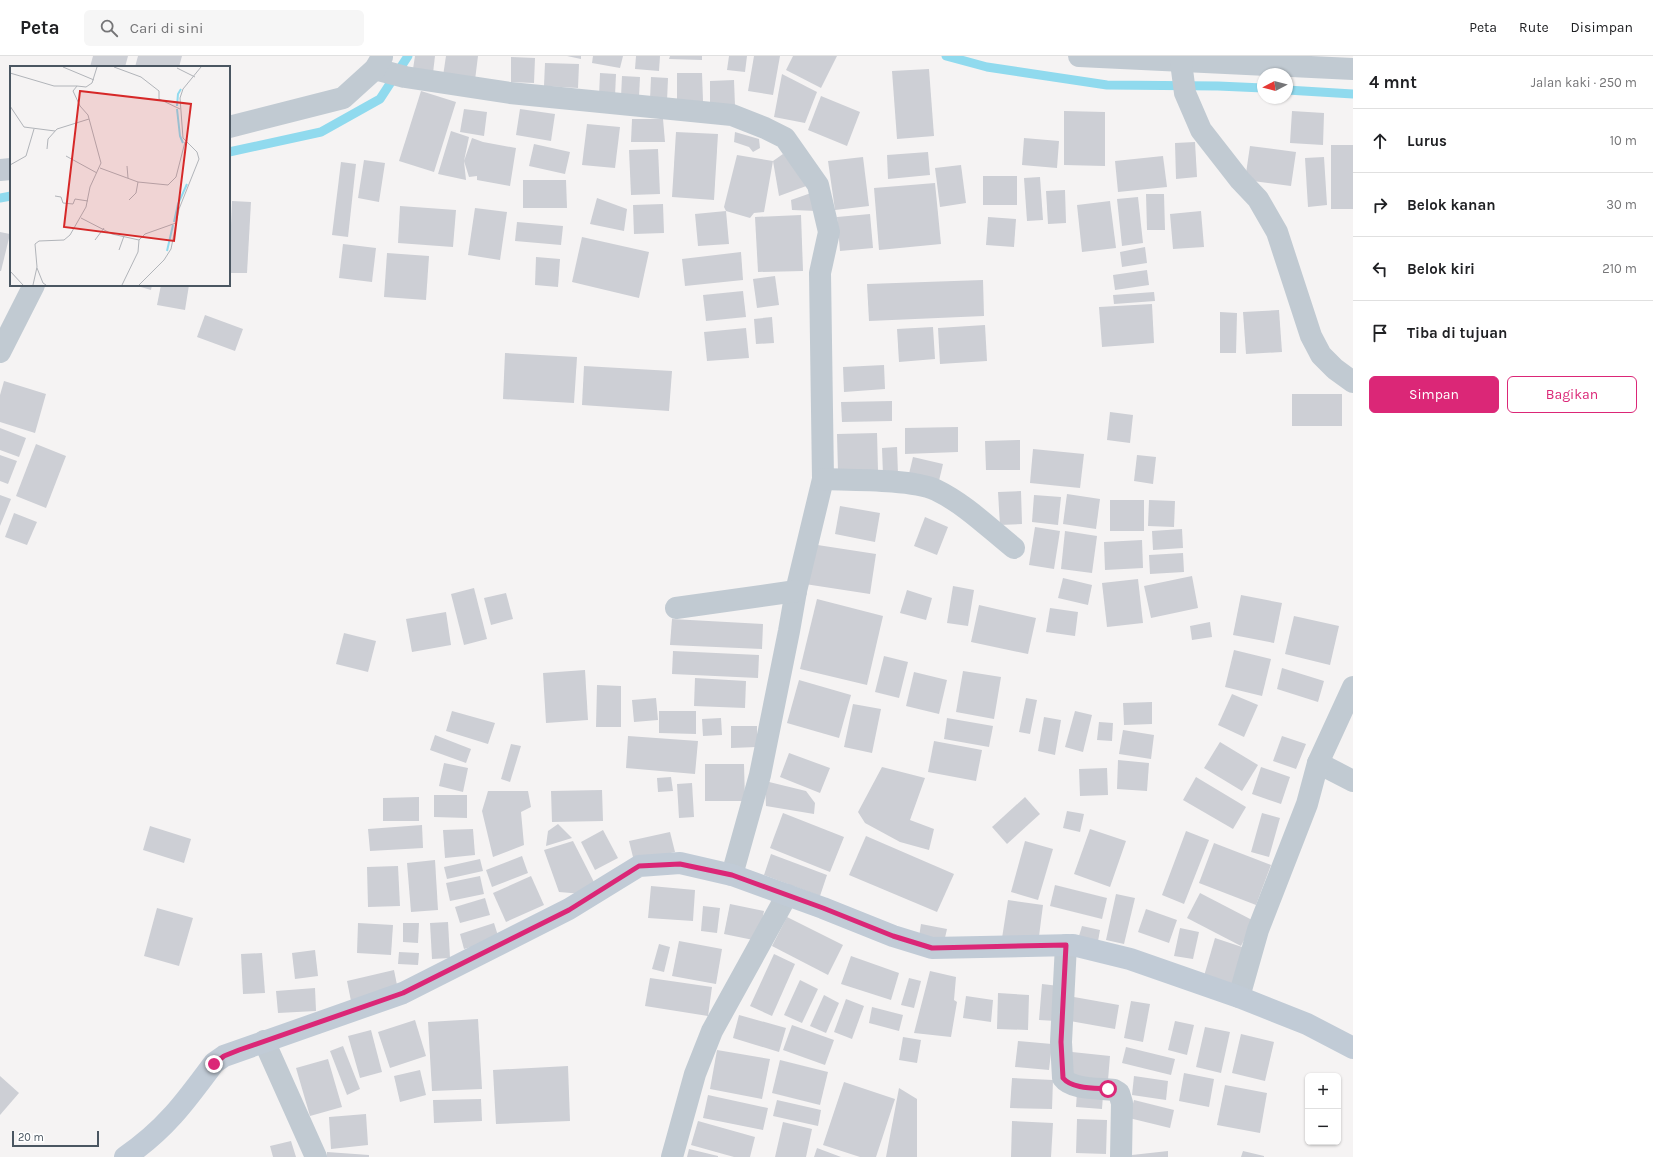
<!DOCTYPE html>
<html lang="id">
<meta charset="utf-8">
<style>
:root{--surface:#fff;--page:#f6f6f6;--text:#202124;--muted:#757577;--line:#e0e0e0;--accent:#db2777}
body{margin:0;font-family:Karla,sans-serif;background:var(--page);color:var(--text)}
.controls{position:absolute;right:12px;bottom:12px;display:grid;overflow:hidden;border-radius:6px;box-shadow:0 1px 3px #0004}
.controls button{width:36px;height:36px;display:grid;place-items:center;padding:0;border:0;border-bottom:1px solid var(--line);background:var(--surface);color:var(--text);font:20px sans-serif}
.compass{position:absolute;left:1257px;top:12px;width:36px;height:36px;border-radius:50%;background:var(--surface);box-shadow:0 1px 3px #0004;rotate:263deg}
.scale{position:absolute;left:12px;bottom:10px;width:87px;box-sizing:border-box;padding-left:4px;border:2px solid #4a5661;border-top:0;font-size:11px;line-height:14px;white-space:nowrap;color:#4a5661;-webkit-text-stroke:3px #fff;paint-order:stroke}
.stop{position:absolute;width:12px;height:12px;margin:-9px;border:3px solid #db2777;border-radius:50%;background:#fff}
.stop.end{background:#db2777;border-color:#fff;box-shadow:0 1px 4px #0008}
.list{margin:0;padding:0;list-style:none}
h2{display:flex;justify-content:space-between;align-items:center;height:52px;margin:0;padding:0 16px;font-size:17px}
h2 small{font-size:13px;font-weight:400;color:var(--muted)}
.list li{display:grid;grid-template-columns:26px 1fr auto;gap:12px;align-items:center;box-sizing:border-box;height:64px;padding:0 16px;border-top:1px solid var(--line)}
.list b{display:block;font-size:15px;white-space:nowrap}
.list em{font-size:13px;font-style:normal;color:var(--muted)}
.actions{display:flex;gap:8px;padding:12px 16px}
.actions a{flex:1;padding:9px 0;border:1px solid var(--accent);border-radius:6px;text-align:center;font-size:14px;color:var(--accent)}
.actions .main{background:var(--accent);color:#fff}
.icon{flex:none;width:22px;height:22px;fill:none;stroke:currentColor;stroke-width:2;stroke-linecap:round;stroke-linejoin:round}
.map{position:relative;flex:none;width:1353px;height:1101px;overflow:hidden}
header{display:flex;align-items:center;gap:24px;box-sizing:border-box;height:56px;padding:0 20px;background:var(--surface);border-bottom:1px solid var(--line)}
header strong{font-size:19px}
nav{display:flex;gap:22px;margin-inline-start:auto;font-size:14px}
.search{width:280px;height:36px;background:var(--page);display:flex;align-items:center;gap:10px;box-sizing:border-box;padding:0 14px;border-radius:6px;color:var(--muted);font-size:15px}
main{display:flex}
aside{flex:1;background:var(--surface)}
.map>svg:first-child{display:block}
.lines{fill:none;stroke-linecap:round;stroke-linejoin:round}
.stream{stroke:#90daee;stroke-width:9}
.building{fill:#cdcfd5}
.street{stroke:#c1cad2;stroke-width:22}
.secondary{stroke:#c1cbd6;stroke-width:22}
.route{stroke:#db2777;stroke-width:5}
.inset-river{fill:none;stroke:#90daee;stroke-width:2}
.inset-road{fill:none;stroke:#b1b4b9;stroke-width:1}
.view{fill:#d62828;fill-opacity:0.15;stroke:#d62828;stroke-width:2}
.inset-edge{fill:none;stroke:#4a5661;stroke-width:2}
</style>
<header>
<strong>Peta</strong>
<div class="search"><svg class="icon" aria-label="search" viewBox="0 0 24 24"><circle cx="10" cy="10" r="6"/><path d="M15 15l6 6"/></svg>Cari di sini</div>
<nav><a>Peta</a><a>Rute</a><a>Disimpan</a></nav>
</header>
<main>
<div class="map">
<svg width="1353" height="1101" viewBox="0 0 1353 1101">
<rect width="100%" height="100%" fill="#f5f3f3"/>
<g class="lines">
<g class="stream">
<path d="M946 0 987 11 1107 29 1218 30 1263 32"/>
<path d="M1287 34 1353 38"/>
<path d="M229 96 321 76 380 43 408 0"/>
<path d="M0 142 11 140"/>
</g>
</g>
<g class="building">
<path d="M93 0H128L125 11H90Z"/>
<path d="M138 0H182L179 11H135Z"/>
<path d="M415 0H435L433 17 413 13Z"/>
<path d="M446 0H478L475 24 443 20Z"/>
<path d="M567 0H581V3Z"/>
<path d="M593 0H623L620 12 592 7Z"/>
<path d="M636 0H660L659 15 635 13Z"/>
<path d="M670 0H702V4L669 3Z"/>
<path d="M729 0H747L745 16 727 14Z"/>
<path d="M754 0H780L773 39 748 35Z"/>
<path d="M793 0H837L821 32 786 14Z"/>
<path d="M511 1 535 2 534 27 511 26Z"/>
<path d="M545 7 579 8 578 32 544 30Z"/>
<path d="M929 13 934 80 897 83 892 15Z"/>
<path d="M600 17 616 18 615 40H599Z"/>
<path d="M677 17H702L703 45H677Z"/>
<path d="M782 18 817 36 805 67 774 61Z"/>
<path d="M622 20 640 21 639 41H621Z"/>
<path d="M651 21 668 22 667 45 650 44Z"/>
<path d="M734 24 735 50H710V25Z"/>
<path d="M421 35 456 46 434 116 399 105Z"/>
<path d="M821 40 860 56 847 90 808 74Z"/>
<path d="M464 53 487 56 484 80 460 76Z"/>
<path d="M520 53 555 58 551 85 516 79Z"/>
<path d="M1064 55 1105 56V110L1064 109Z"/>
<path d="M1292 55 1324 57 1323 89 1290 87Z"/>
<path d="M632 63H663L665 86H631Z"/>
<path d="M587 68 620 71 615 112 582 109Z"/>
<path d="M451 75 469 81 464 105 472 82 483 86 516 92 510 130 477 124V120L469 121 464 105 466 124 438 118Z"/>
<path d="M676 76 718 78 714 144 672 141Z"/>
<path d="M735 76 759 83 760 92 753 96 749 91 734 86Z"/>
<path d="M1024 82 1059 85 1057 112 1022 109Z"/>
<path d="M1195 86 1197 121 1176 123 1175 87Z"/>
<path d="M534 88 570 96 565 118 529 110Z"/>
<rect x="1331" y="89" width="22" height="64"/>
<path d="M1250 90 1296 96 1291 130 1245 124Z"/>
<path d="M658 93 660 138 631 139 629 94Z"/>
<path d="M928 96 930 119 888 123 887 99Z"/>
<path d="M783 98 809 129 779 140 773 105Z"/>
<path d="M737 99 773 105 764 156 754 157 750 162 726 155 724 151Z"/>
<path d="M1163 100 1167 131 1118 136 1115 105Z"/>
<path d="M863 101 869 150 835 154 828 105Z"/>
<path d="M1324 101 1327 149 1308 151 1305 102Z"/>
<path d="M364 104 385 107 379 146 358 142Z"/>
<path d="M341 106 356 108 348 181 332 179Z"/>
<path d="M961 109 966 147 940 151 935 112Z"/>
<rect x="983" y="120" width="34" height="29"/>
<path d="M1040 121 1043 164 1027 165 1024 122Z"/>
<path d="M523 124H566L567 152H523Z"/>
<path d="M935 127 941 188 879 194 874 132Z"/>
<path d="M1065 134 1066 167 1048 168 1046 135Z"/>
<path d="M811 137 817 155 792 154 791 144Z"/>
<path d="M1146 138H1164L1165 174H1147Z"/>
<path d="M1138 141 1143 187 1122 190 1117 143Z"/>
<path d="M597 142 627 153 624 175 590 168Z"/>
<path d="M232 145 251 146 247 217H229Z"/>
<path d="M1110 145 1116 192 1082 196 1077 149Z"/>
<path d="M663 148 664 177 634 178 633 149Z"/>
<path d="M400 150 456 154 453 191 398 187Z"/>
<path d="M475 152 507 156 500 204 468 199Z"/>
<path d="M726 155 729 188 698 190 695 158Z"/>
<path d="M1201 155 1204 191 1173 193 1170 158Z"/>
<path d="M870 158 873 192 840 195 837 161Z"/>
<path d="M801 159 803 215 758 216 755 161Z"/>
<path d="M988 161 1016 163 1014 191 986 189Z"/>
<path d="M517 166 563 170 561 189 515 185Z"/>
<path d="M0 176 10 178 1 215H0Z"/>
<path d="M582 181 649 196 639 242 572 226Z"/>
<path d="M343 188 376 192 372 226 339 222Z"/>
<path d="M1145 191 1147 207 1122 211 1120 196Z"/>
<path d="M741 196 743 224 685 230 682 203Z"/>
<path d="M387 197 429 200 426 244 384 241Z"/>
<path d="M536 201 560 203 558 231 535 229Z"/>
<path d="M1147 214 1149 229 1115 234 1113 219Z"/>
<path d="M775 220 779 249 757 252 753 223Z"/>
<path d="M983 224 984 260 869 265 867 228Z"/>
<path d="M134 229H152L151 234Z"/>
<path d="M161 229H189L185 254 157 249Z"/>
<path d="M743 235 746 261 706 265 703 239Z"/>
<path d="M1154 236 1155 245 1114 248 1113 239Z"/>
<path d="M1152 248 1154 287 1102 291 1099 251Z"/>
<path d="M1279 254 1282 296 1246 298 1243 256Z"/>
<path d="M1220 256 1237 257 1236 297H1220Z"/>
<path d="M205 259 243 273 235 295 197 281Z"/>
<path d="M772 261 774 287 756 288 754 263Z"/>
<path d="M985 269 987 305 940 308 938 272Z"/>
<path d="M933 271 935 303 899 306 897 273Z"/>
<path d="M746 272 749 302 707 305 704 276Z"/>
<path d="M505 297 577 301 574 347 503 343Z"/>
<path d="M884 309 885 333 844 336 843 311Z"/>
<path d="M584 310 672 315 669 355 582 349Z"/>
<path d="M4 325 46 338 35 377 0 366V339Z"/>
<rect x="1292" y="338" width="50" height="32"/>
<path d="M892 345V365L842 366 841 346Z"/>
<path d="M1110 356 1133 359 1130 387 1107 384Z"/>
<path d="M958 371V396L905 398V372Z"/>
<path d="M0 372 26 382 19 401 0 394Z"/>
<path d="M877 377 878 415 838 416 837 378Z"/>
<path d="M1020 384V414H986L985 385Z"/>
<path d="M36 388 66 400 46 452 16 440Z"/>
<path d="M897 391 898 418 883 419 882 392Z"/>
<path d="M1033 393 1084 398 1080 432 1030 427Z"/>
<path d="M0 399 17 405 8 428 0 425Z"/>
<path d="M1137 399 1156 401 1153 428 1134 425Z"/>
<path d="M913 401 943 408 938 429 908 422Z"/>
<path d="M1021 435 1022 468 1000 469 998 436Z"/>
<path d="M1067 438 1100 443 1096 473 1063 468Z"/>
<path d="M0 439 11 443 0 470Z"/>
<path d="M1034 439 1061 441 1058 469 1032 466Z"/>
<rect x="1110" y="444" width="34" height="31"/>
<path d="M1149 444 1175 445 1174 471 1148 470Z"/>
<path d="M840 450 880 457 875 486 835 478Z"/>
<path d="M14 457 37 466 27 489 5 481Z"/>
<path d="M925 461 948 471 937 499 914 490Z"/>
<path d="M1035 471 1060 475 1054 513 1029 509Z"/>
<path d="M1182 473 1183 492 1153 494 1152 475Z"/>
<path d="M1065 475 1097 480 1092 517 1061 513Z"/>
<path d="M1142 484 1143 512 1105 514 1104 486Z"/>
<path d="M811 488 876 498 870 538 805 528Z"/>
<path d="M1183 497 1184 516 1150 518 1149 499Z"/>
<path d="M1192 520 1198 552 1151 562 1144 530Z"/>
<path d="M1063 522 1092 529 1088 549 1058 542Z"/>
<path d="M1138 523 1143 567 1107 571 1102 527Z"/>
<path d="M953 530 974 534 968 570 947 567Z"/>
<path d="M474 532 487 583 464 589 451 538Z"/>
<path d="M907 534 932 542 926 564 900 557Z"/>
<path d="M506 537 513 563 491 569 484 542Z"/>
<path d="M1241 539 1282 547 1274 587 1233 579Z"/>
<path d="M817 543 883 560 867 629 800 613Z"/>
<path d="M979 549 1036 562 1028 598 971 586Z"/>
<path d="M1050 552 1078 556 1075 580 1046 576Z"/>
<path d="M446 556 451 589 412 596 406 563Z"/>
<path d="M1294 560 1339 570 1330 609 1285 598Z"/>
<path d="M672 563 763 568 762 593 670 589Z"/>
<path d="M1210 566 1212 581 1192 584 1190 570Z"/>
<path d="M344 577 376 585 368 616 336 608Z"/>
<path d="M1234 594 1271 603 1262 640 1225 631Z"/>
<path d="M673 595 759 599 758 622 672 618Z"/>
<path d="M884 600 908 606 899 642 875 636Z"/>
<path d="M1282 612 1324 625 1318 646 1277 633Z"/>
<path d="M585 614 588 664 546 667 543 617Z"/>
<path d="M963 615 1001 621 994 663 956 656Z"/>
<path d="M914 616 947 624 939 658 906 650Z"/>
<path d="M695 622 746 625 745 652 694 650Z"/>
<path d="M799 624 851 639 839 682 787 667Z"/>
<path d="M597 629 621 630V671H596Z"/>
<path d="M1232 638 1258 649 1244 681 1218 669Z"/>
<path d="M656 642 658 664 634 666 632 644Z"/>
<path d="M1026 642 1037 644 1030 678 1019 676Z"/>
<path d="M1152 646V668L1124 669 1123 647Z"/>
<path d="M853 648 881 653 872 697 844 691Z"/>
<path d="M452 655 495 667 488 688 446 675Z"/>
<path d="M659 655H696V678L659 677Z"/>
<path d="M1075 655 1092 659 1083 696 1065 691Z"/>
<path d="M1044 661 1061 664 1055 699 1038 695Z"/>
<path d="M721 662 722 679 703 680 702 663Z"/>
<path d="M947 662 993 670 989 691 944 683Z"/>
<path d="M1099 666 1113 667 1112 685 1097 684Z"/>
<path d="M731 670H757V691L731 692Z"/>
<path d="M1123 674 1154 679 1151 703 1119 698Z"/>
<path d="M435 679 471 693 466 707 430 694Z"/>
<path d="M628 680 698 685 695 718 626 712Z"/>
<path d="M1282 680 1306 688 1296 713 1273 705Z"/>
<path d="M934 685 982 694 976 725 928 716Z"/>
<path d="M1220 686 1258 709 1242 735 1204 712Z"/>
<path d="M511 688 521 690 510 726 501 723Z"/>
<path d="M789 697 830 712 820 737 780 721Z"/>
<path d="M1118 704 1149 707 1147 735 1117 733Z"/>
<path d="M444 707 468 712 463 736 439 730Z"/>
<path d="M705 708H744L745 745H705Z"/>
<path d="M882 711 925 722 910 764 934 773 929 794 900 786 865 767 858 756Z"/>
<path d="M1261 711 1290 721 1281 748 1252 738Z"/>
<path d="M1107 712 1108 739 1080 740 1079 713Z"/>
<path d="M671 721 673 735 658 736 657 722Z"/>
<path d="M1196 721 1246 751 1233 773 1183 744Z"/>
<path d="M765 725 806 735 815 747 814 758 766 750Z"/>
<path d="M692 727 694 761 679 762 677 728Z"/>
<path d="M602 734 603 765 552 766 551 735Z"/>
<path d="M488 735H528L531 751 521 756 524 789 493 801 482 755Z"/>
<path d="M434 739H467V762L434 761Z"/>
<path d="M419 741V765H383V742Z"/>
<path d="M1025 741 1040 758 1007 788 992 771Z"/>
<path d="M1067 755 1084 758 1080 776 1063 772Z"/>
<path d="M783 757 844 781 830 816 770 792Z"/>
<path d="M1262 757 1280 762 1269 801 1251 796Z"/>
<path d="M558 768 572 782 546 790 548 775Z"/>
<path d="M422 769 423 792 370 795 368 773Z"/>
<path d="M150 770 191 783 184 807 143 794Z"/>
<path d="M473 773 475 799 445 802 443 774Z"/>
<path d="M1090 773 1126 785 1110 831 1074 818Z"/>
<path d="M603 774 618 802 595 814 581 786Z"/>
<path d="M1186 775 1209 784 1184 848 1162 839Z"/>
<path d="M670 776 675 796 634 805 629 785Z"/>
<path d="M866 780 954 818 937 856 849 819Z"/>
<path d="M573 785 596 830 583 838 559 836 544 794Z"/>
<path d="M1025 785 1053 793 1038 844 1011 836Z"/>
<path d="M1214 787 1271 809 1256 849 1199 827Z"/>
<path d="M771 798 827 819 820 840 764 819Z"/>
<path d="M522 800 528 817 492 831 486 814Z"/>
<path d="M480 803 483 815 447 823 444 811Z"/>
<path d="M435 804 438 854 411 856 407 807Z"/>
<path d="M398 810 400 850 368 851 367 811Z"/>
<path d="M480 820 484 838 450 845 446 827Z"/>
<path d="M531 820 544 849 506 866 493 837Z"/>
<path d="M1055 829 1107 842 1102 863 1050 850Z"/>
<path d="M651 830 695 834 693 865 648 862Z"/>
<path d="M1200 837 1254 865 1241 890 1187 862Z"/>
<path d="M1116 838 1135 842 1124 888 1106 884Z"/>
<path d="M485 842 490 859 460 867 455 851Z"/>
<path d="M1008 844 1043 849 1038 888 1002 882Z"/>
<path d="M730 848 764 855 758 885 724 878Z"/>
<path d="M703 850 720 852 717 877 701 875Z"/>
<path d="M157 852 193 862 179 910 144 900Z"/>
<path d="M1146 853 1177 864 1169 887 1138 876Z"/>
<path d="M787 861 843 889 828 919 772 890Z"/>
<path d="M448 866 450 902 432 903 430 867Z"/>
<path d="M358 867 393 869 391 899 357 897Z"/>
<path d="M403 867H419L418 887 403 886Z"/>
<path d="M494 867 499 883 464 893 460 878Z"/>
<path d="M921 868 947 873 944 886 919 881Z"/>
<path d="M1082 870 1100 874 1098 885 1079 880Z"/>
<path d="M1180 872 1199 876 1193 903 1174 900Z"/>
<path d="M1215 882 1245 892 1233 929 1204 920Z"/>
<path d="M679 885 722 893 716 928 672 920Z"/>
<path d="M659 888 670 891 664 916 652 913Z"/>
<path d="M315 894 318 920 295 923 292 897Z"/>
<path d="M399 896 419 897 418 909 398 908Z"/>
<path d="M262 897 265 937 243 938 241 898Z"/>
<path d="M774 898 795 908 772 960 750 950Z"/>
<path d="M851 900 899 917 891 944 841 928Z"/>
<path d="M394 914 398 934 351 945 347 925Z"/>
<path d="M930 915 956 921 954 944 957 946 951 981 914 977Z"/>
<path d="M650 922 712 931 708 960 645 950Z"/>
<path d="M909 922 921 925 914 952 901 949Z"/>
<path d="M800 924 818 933 802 967 784 959Z"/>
<path d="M1042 928 1059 930 1056 965 1039 964Z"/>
<path d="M315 932 316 955 278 957 276 935Z"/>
<path d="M998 937 1029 939 1028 974 997 973Z"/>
<path d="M824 939 839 947 826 977 810 970Z"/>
<path d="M966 940 993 944 991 966 963 962Z"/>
<path d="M1074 941 1119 949 1115 973 1070 965Z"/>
<path d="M846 943 864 950 852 983 834 976Z"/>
<path d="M1131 945 1150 948 1143 986 1124 982Z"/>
<path d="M872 951 903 959 899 975 869 967Z"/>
<path d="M739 959 786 972 779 996 733 982Z"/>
<path d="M478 963 482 1033 432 1035 428 966Z"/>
<path d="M415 964 426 1000 390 1012 378 976Z"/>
<path d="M1175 965 1194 969 1187 999 1168 994Z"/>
<path d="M792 969 834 984 825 1009 783 994Z"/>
<path d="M1205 971 1230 976 1221 1017 1196 1011Z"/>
<path d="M371 974 382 1016 360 1022 348 980Z"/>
<path d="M1241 978 1274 986 1265 1025 1232 1017Z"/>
<path d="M903 981 921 984 917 1007 899 1004Z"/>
<path d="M1018 985 1052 988 1049 1014 1015 1011Z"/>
<path d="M343 990 360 1033 347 1039 330 995Z"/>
<path d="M1126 991 1175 1003 1171 1019 1122 1007Z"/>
<path d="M717 994 770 1003 762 1043 710 1033Z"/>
<path d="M1072 996 1110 1000 1108 1024 1069 1020Z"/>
<path d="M328 1003 342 1051 310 1060 296 1012Z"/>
<path d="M780 1004 828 1016 820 1049 772 1037Z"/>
<path d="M568 1010 570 1065 496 1068 493 1014Z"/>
<path d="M420 1014 426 1039 400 1046 394 1020Z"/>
<path d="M1184 1017 1214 1023 1209 1051 1179 1045Z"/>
<path d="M0 1020 19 1037 0 1059Z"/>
<path d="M1134 1020 1168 1025 1166 1044 1132 1039Z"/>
<path d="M1012 1022 1053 1024 1052 1053 1010 1052Z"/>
<path d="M844 1026 895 1043 876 1101H860L823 1089Z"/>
<path d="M1225 1029 1267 1037 1260 1077 1217 1069Z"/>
<path d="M899 1032 917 1043V1101H886Z"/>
<path d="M1077 1037 1103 1039 1102 1053 1076 1051Z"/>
<path d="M708 1039 768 1052 763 1074 703 1062Z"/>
<path d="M481 1043 482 1065 434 1067 433 1044Z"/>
<path d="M777 1044 821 1054 818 1070 773 1060Z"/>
<path d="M1134 1044 1174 1054 1170 1072 1129 1062Z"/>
<path d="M366 1058 368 1089 331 1093 329 1061Z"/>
<path d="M1077 1063 1107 1064 1106 1098 1076 1097Z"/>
<path d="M698 1065 755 1081 750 1101H734L691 1089Z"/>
<path d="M1012 1065 1053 1067 1051 1101H1011Z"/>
<path d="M783 1066 812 1073 806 1101H775Z"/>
<path d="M291 1085 296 1101H273L270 1090Z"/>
<path d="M817 1092 841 1101H814Z"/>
<path d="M689 1093 718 1100V1101H687Z"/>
<path d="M1168 1095V1101H1123V1100Z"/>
<path d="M1243 1095 1264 1100V1101H1241Z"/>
<path d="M327 1096 369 1099V1101H327Z"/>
</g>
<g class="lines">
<g class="street">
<path d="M1079 0 1353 13"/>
<path d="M1181 6 1185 37 1201 74 1240 124 1258 143 1277 176 1311 280 1321 299 1335 313 1353 326"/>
<path d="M375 13 405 21 510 37 732 59 765 72 785 82 818 129 829 176 820 217 823 423 796 535 789 575 760 719 732 819"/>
<path d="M229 71 343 42 375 13 382 1"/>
<path d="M0 114 11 113"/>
<path d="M0 296 34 229"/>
<path d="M823 423C852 424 912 423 936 434 965 448 989 472 1014 492"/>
<path d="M676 552 796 535"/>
<path d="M1318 707 1353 725"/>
<path d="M1066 889 1061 986 1063 1022C1072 1034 1099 1032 1114 1034L1119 1037 1122 1047 1121 1101"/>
<path d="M1239 941 1258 874 1307 748 1318 707 1353 631"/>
<path d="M264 985 316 1101"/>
<path d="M672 1101 695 1018 712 975 787 839"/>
</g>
<path class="secondary" d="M125 1101C165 1074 186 1045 214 1007L224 1000 403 937 569 853 639 810 680 807 732 819 823 852 893 880 932 892 1073 889 1130 903 1239 941 1307 968 1353 992"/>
</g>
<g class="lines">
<path class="route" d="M214 1008 224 1000 239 994 403 937 569 854 639 810 680 808 732 819 823 852 893 880 932 892 1066 889 1061 986 1063 1022C1072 1033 1094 1032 1108 1033"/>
</g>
<g transform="translate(10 10)">
<rect width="220" height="220" fill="#f5f3f3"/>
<path class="inset-river" d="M167 40 168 28 171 23M167 43 170 70 173 77M164 156 168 138 177 118M157 185 163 159"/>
<path class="inset-road" d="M53 1 84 14M104 1 131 11 149 25V33L170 43M167 2 185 11M0 7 44 20H67M0 40 14 61 45 65M37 83 38 73 47 63 79 53M56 90 87 107M0 99 16 90 24 63M117 100 118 112M90 102 128 116 158 119 166 111 175 76M45 130 51 131 53 137 63 138 65 133 78 135M119 134 126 127 128 116M71 152 102 168 129 174 128 186 112 219M85 174 94 162M129 174 135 168 166 157M109 184 114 170M27 202 33 217 36 219M0 205 13 219M23 219 27 201 25 178 29 175 54 174 60 169 76 141 80 121 91 97 78 49 70 40 63 25 67 20 76 21 82 17 87 1M129 219 154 194 161 183 169 143 189 93 187 86 173 72 170 32 173 23 191 1"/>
<path class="view" d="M70 25 181 38 164 175 54 161Z"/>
<rect width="220" height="220" class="inset-edge"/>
</g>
</svg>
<div class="controls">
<button>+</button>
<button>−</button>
</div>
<svg class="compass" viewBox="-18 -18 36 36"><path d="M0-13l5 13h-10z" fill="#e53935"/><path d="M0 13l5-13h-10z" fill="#757577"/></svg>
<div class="scale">20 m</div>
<div class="stop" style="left:1108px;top:1033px"></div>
<div class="stop end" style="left:214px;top:1008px"></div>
</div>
<aside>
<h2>4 mnt<small>Jalan kaki · 250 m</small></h2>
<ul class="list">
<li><svg class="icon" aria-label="ahead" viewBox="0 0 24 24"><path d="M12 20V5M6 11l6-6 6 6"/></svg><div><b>Lurus</b></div><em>10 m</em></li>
<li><svg class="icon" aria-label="right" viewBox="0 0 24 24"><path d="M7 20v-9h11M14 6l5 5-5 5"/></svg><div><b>Belok kanan</b></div><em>30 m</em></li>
<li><svg class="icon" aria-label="left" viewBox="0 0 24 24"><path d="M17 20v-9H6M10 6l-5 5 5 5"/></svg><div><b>Belok kiri</b></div><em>210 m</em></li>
<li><svg class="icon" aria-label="arrive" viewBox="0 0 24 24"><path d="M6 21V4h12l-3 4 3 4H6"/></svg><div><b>Tiba di tujuan</b></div></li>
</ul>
<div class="actions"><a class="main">Simpan</a><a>Bagikan</a></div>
</aside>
</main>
